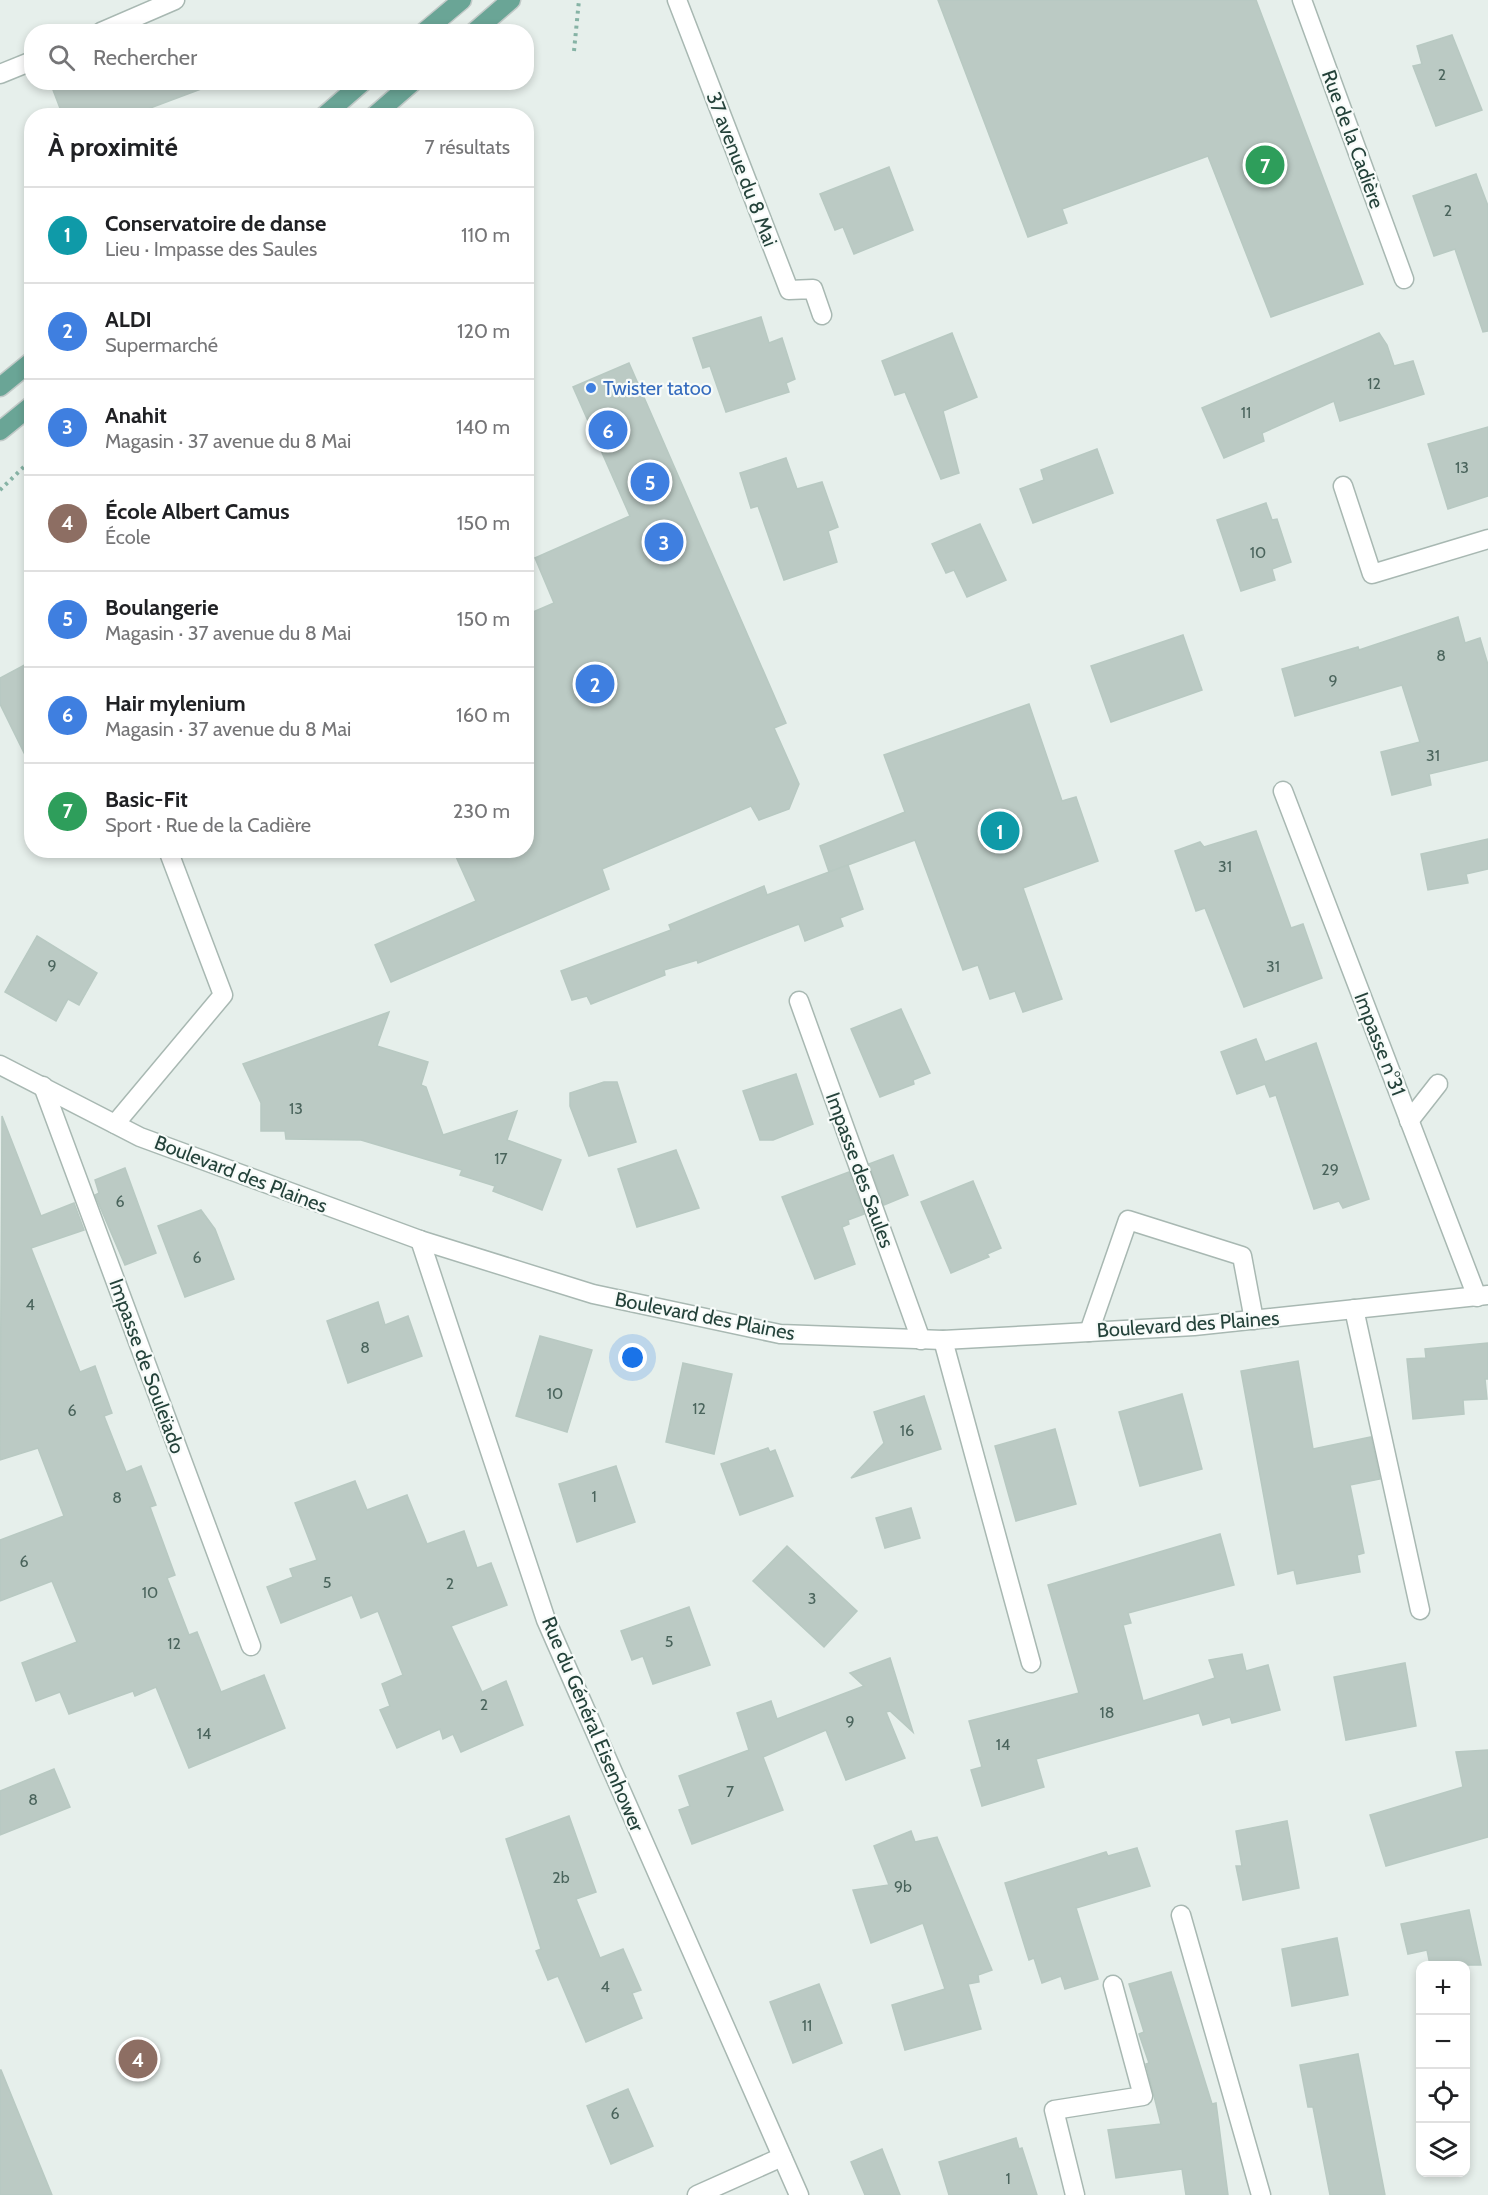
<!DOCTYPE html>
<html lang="fr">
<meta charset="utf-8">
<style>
:root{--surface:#fff;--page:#f6f6f6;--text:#202124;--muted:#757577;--line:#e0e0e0;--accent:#7f4e3f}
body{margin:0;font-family:Cabin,sans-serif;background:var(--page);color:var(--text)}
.controls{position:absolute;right:18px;bottom:18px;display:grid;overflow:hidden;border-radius:12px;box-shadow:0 3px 9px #0003}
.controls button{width:54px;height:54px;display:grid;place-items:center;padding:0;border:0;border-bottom:2px solid var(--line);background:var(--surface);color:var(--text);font:30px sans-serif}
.you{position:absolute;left:633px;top:1358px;width:21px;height:21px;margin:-15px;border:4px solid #fff;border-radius:50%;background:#1a73e8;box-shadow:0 0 0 9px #1a73e833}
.badge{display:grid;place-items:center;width:39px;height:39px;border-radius:50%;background:var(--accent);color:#fff;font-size:20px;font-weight:700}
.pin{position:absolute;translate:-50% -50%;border:3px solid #fff;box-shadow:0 2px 6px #0006}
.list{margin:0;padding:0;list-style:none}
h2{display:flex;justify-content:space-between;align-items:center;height:78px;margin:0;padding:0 24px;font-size:26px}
h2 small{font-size:20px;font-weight:400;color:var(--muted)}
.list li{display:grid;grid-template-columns:39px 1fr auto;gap:18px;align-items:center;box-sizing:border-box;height:96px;padding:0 24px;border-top:2px solid var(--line)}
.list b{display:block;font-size:22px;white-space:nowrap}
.list p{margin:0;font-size:20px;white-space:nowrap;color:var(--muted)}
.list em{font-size:20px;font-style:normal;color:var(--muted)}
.icon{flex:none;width:33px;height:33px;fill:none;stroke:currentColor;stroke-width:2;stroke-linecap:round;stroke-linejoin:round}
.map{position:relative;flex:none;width:1488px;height:2195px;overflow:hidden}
.search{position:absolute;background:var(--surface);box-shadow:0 3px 9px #0003;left:24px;top:24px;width:510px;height:66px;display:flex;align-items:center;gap:15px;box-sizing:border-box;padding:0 21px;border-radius:24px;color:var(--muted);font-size:22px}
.panel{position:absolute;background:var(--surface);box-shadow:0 3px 9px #0003;left:24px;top:108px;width:510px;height:750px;border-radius:24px}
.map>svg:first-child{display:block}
.building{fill:#bbcac4;stroke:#b8c9c2;stroke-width:1.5}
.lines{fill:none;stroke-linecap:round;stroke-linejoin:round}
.service-casing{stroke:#a8b8b2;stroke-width:21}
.minor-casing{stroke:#a8b8b2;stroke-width:21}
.primary-casing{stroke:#c2cac8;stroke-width:21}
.path{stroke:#86b3a5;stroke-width:4;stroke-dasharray:3 4.5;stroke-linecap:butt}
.service{stroke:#fff;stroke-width:18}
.minor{stroke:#fff;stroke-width:18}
.primary{stroke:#6aa596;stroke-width:18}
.shop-dot{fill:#3f7fe0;stroke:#f7fbf9;stroke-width:2}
.labels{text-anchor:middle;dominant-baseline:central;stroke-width:4.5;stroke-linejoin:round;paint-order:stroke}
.number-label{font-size:16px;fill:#4a645c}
.street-label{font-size:20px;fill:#24423a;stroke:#f7fbf9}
.shop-label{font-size:20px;fill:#366cbe;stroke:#f7fbf9;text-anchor:start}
</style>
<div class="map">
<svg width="1488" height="2195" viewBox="0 0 1488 2195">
<rect width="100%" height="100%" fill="#e6efeb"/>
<g class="building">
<path d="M938 0H1256L1363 284 1271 317 1208 156 1062 209 1067 223 1028 237Z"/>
<path d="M1452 35 1482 110 1436 126 1413 66 1422 64 1417 46Z"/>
<path d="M74 82H208L209 86 129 116H63L53 90Z"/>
<path d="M889 167 913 230 854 254 843 227 835 230 820 194Z"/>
<path d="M1476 174 1488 206V331L1483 332 1455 249 1434 256 1413 196Z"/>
<path d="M761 317 769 343 782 338 795 379 786 383 789 392 726 412 710 366 703 368 693 338Z"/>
<path d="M952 333 977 397 943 411 959 473 941 479 905 392 895 395 882 361Z"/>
<path d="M1379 333 1387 345 1394 366 1413 361 1424 394 1340 421 1334 401 1262 433 1264 441 1224 458 1202 408Z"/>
<path d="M629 363 786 723 774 728 799 784 789 809 759 820 751 806 602 869 609 889 391 982 375 945 476 901 453 850H526V615L554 603 535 558 630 516 573 387Z"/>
<path d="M1488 427V496L1448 509 1428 444Z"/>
<path d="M1097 449 1113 493 1033 523 1020 489 1044 480 1041 470Z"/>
<path d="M786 458 797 489 822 482 838 527 828 531 837 562 784 580 758 506 751 508 740 473Z"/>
<path d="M1266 503 1272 520 1277 519 1291 562 1272 569 1275 580 1241 591 1217 520Z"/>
<path d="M980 524 1006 580 967 597 954 570 946 573 932 544Z"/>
<path d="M1458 617 1465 643 1480 638 1488 665V760L1429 774 1431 785 1392 795 1381 752 1420 742 1402 685 1295 716 1282 669 1358 647 1359 650Z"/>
<path d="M1183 635 1202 690 1111 722 1091 666Z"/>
<path d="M32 661V769L0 704V678Z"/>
<path d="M1029 704 1062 801 1076 797 1098 861 1023 888 1062 999 1023 1012 1015 991 990 999 978 965 963 970 915 840 829 872 820 846 905 812 884 755Z"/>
<path d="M1256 831 1291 928 1303 924 1322 978 1244 1007 1205 908 1196 911 1175 851 1200 842 1204 847Z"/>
<path d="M1488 839V869L1466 874 1468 883 1428 890 1421 854Z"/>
<path d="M848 865 863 909 840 918 843 926 805 941 799 924 698 963 697 960 664 970 665 975 591 1004 587 996 572 1000 561 971 671 930 669 925 764 886 767 895Z"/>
<path d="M37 936 97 973 79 1005 68 999 56 1021 5 992Z"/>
<path d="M901 1009 930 1073 913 1080 914 1084 880 1097 851 1029Z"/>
<path d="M389 1012 377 1046 428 1062 421 1085 426 1087 443 1135 517 1111 507 1140 561 1160 542 1210 493 1191 495 1186 460 1175 462 1170 361 1140 286 1139 285 1131H261V1103L243 1064Z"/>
<path d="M1256 1039 1265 1062 1316 1043 1369 1199 1343 1208 1339 1201 1314 1209 1276 1095 1270 1097 1265 1084 1237 1094 1221 1052Z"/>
<path d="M796 1074 813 1124 773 1140H760L743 1091Z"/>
<path d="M604 1082H617L636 1142 589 1156 570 1106V1093Z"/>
<path d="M2 1116 41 1216 74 1203 84 1230 31 1248 80 1372 95 1366 112 1413 104 1416 126 1472 141 1466 156 1505 150 1507 175 1575 167 1578 189 1635 197 1632 221 1692 264 1675 285 1728 189 1768 156 1687 135 1696 133 1691 69 1714 60 1692 36 1701 22 1663 77 1642 52 1581 0 1601V1540L64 1516 38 1448 0 1460Z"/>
<path d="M676 1150 699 1208 637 1227 618 1169Z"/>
<path d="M893 1155 908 1195 884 1205 869 1164Z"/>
<path d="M125 1168 156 1253 125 1265 95 1195 99 1193 95 1180Z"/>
<path d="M849 1172 864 1214 848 1220 849 1224 842 1227 855 1264 815 1279 782 1197Z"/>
<path d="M973 1181 1001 1248 987 1254 989 1257 951 1273 921 1202Z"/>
<path d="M201 1210 215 1229 234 1279 185 1297 158 1226Z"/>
<path d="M378 1302 385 1325 408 1316 422 1356 348 1383 327 1321Z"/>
<path d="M540 1336 592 1350 567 1432 516 1416Z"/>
<path d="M1488 1343V1379H1485L1487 1399 1463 1400 1464 1414 1413 1419 1407 1359 1426 1358 1425 1349Z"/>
<path d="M1298 1361 1313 1449 1371 1437 1380 1479 1350 1485 1364 1553 1357 1555 1360 1572 1297 1584 1294 1570 1278 1574 1241 1371Z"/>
<path d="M683 1363 732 1374 714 1454 666 1442Z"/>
<path d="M1182 1394 1202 1469 1140 1486 1119 1412Z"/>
<path d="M924 1396 941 1449 851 1478 884 1443 874 1412Z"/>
<path d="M1055 1429 1076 1504 1016 1521 995 1446Z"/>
<path d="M768 1448 770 1452 775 1450 793 1496 740 1515 721 1464Z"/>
<path d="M616 1466 635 1522 577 1542 559 1484Z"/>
<path d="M355 1481 367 1510 407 1495 427 1544 464 1531 477 1568 491 1563 507 1605 451 1626 482 1692 506 1681 523 1725 461 1752 453 1734 443 1739 440 1729 397 1748 380 1710 390 1706 382 1684 403 1675 378 1611 361 1618 352 1595 281 1623 267 1587 293 1577 290 1569 317 1560 295 1503Z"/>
<path d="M911 1508 920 1538 885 1548 876 1518Z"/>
<path d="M1220 1534 1234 1585 1128 1613 1131 1623 1123 1625 1143 1701 1215 1678 1209 1660 1242 1654 1246 1671 1268 1665 1280 1710 1232 1723 1230 1717 1203 1725 1199 1713 1036 1759 1044 1787 982 1806 971 1770 982 1767 969 1721 1079 1693 1048 1585Z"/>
<path d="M787 1546 857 1611 824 1647 753 1581Z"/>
<path d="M689 1607 710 1665 653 1684 643 1656 632 1660 621 1631Z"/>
<path d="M890 1658 913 1732 890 1711 886 1712 905 1758 846 1780 826 1730 763 1757 783 1810 692 1844 679 1810 690 1806 679 1776 749 1750 737 1713 771 1701 777 1719 864 1686 850 1673Z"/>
<path d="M1405 1663 1416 1726 1346 1740 1334 1677Z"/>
<path d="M1488 1750V1837L1386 1866 1370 1815 1463 1787 1456 1752Z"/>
<path d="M54 1769 70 1807 0 1835V1791Z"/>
<path d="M569 1816 596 1892 576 1899 600 1958 623 1949 641 1990 632 1993 642 2018 586 2042 558 1976 548 1980 536 1951 541 1949 506 1839Z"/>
<path d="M1287 1821 1299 1888 1243 1900 1236 1866H1242L1236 1831Z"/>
<path d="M911 1831 915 1842 937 1837 992 1970 978 1975 979 1982 968 1984 981 2029 905 2050 892 2005 945 1989 923 1923 871 1943 853 1890 889 1885 874 1846Z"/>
<path d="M1137 1848 1150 1886 1076 1908 1098 1979 1065 1989 1061 1976 1042 1983 1034 1958 1029 1960 1005 1883 1106 1852 1108 1856Z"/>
<path d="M1469 1910 1481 1965H1430L1427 1950 1408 1954 1401 1924Z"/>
<path d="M1337 1938 1348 1995 1292 2006 1282 1949Z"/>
<path d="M1171 1972 1212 2104 1216 2103 1228 2195H1186L1182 2169 1116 2178 1108 2130 1161 2124 1146 2064 1149 2063 1139 2034 1144 2032 1129 1984Z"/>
<path d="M819 1984 842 2043 793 2063 770 2002Z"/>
<path d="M1358 2054 1385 2195H1330L1313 2107H1308L1300 2065Z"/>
<path d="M0 2070H1L52 2195H0Z"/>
<path d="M628 2089 653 2146 611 2164 587 2106Z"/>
<path d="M1016 2138 1019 2149 1022 2148 1037 2195H949L939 2162Z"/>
<path d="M882 2149 900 2195H865L851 2162Z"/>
</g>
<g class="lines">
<g class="service-casing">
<g id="service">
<path d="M1409 1121 1438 1084"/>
<path d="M115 1124 223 995 168 850"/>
<path d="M1354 1309 1420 1610"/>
<path d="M943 1340 1031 1663"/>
</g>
</g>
<g class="minor-casing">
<g id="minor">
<path d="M677 0 789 290 813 289 822 315"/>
<path d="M1302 0 1404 279"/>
<path d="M101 32 175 0"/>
<path d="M0 74 32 61"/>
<path d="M1343 486 1372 574 1488 539"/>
<path d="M1283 791 1477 1297"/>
<path d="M799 1001 921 1340"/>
<path d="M0 1065 140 1137 420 1240 593 1294 780 1334 943 1340 1036 1335 1194 1326 1488 1295"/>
<path d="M43 1086 251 1646"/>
<path d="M420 1240 546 1620 799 2195"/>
<path d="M1089 1332 1128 1220 1242 1256 1254 1320"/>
<path d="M1181 1915 1261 2195"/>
<path d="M697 2195 782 2157"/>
<path d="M1075 2195 1054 2110 1143 2096 1113 1985"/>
</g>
</g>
<g class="primary-casing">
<g id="primary">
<path d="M424 32 462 0"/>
<path d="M474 32 511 0"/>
<path d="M324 116 363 82"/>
<path d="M374 116 413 82"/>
<path d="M0 387 32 361"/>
<path d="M0 431 32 405"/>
</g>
</g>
<g class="path">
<path d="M574 51 579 0"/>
<path d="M0 490 32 459"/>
</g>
<use href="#service" class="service"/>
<use href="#minor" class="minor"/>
<use href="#primary" class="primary"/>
</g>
<circle class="shop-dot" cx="591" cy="388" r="6"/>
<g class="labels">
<g class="number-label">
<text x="1442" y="74">2</text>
<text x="1448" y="210">2</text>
<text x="1374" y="383">12</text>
<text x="1246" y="412">11</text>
<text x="1462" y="467">13</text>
<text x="1258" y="552">10</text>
<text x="1441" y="655">8</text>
<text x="1333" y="680">9</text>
<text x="1433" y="755">31</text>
<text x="1225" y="866">31</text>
<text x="52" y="965">9</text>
<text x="1273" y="966">31</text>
<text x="296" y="1108">13</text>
<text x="501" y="1158">17</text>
<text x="1330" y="1169">29</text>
<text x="120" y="1201">6</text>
<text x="197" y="1257">6</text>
<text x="30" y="1304">4</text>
<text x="365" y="1347">8</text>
<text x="555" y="1393">10</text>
<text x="699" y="1408">12</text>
<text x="72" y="1410">6</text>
<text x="907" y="1430">16</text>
<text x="594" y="1496">1</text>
<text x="117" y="1497">8</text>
<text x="24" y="1561">6</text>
<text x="327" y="1582">5</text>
<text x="450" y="1583">2</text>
<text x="150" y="1592">10</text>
<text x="812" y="1598">3</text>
<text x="669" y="1641">5</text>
<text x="174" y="1643">12</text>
<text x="484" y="1704">2</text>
<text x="1107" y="1712">18</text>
<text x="850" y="1721">9</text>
<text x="204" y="1733">14</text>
<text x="1003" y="1744">14</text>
<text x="730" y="1791">7</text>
<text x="33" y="1799">8</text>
<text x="561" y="1877">2b</text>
<text x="903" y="1886">9b</text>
<text x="605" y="1986">4</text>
<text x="807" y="2025">11</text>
<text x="615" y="2113">6</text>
<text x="1008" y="2178">1</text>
</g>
<g class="street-label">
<text transform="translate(1353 139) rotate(70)">Rue de la Cadière</text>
<text transform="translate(742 169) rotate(69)">37 avenue du 8 Mai</text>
<text transform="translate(1380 1044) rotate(69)">Impasse n°31</text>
<text transform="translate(860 1170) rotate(70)">Impasse des Saules</text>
<text transform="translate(241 1174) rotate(21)">Boulevard des Plaines</text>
<text transform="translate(705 1316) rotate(11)">Boulevard des Plaines</text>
<text transform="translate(1188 1324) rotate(-4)">Boulevard des Plaines</text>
<text transform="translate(147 1366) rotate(70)">Impasse de Souleïado</text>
<text transform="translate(593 1724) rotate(67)">Rue du Général Eisenhower</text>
</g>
<g class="shop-label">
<text x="603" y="388">Twister tatoo</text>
</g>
</g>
</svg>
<div class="controls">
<button>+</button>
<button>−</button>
<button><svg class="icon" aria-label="locate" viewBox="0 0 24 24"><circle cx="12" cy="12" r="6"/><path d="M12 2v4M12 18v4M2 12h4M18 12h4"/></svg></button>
<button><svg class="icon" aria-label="layers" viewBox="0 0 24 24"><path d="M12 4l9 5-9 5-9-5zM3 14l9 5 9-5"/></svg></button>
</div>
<div class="you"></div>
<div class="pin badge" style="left:1000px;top:831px;background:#0f9aa8">1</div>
<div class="pin badge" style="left:595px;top:684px;background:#3f7fe0">2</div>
<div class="pin badge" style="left:664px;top:542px;background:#3f7fe0">3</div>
<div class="pin badge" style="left:138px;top:2059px;background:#8d6e63">4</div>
<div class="pin badge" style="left:650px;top:482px;background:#3f7fe0">5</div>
<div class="pin badge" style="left:608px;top:430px;background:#3f7fe0">6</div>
<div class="pin badge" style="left:1265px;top:165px;background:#2e9e5b">7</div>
<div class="search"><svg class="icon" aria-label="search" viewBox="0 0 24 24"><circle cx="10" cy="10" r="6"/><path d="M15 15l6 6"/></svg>Rechercher</div>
<section class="panel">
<h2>À proximité<small>7 résultats</small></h2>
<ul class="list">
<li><span class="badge" style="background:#0f9aa8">1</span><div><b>Conservatoire de danse</b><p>Lieu · Impasse des Saules</p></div><em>110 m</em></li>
<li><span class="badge" style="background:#3f7fe0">2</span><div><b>ALDI</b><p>Supermarché</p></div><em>120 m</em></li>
<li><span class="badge" style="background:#3f7fe0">3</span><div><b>Anahit</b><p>Magasin · 37 avenue du 8 Mai</p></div><em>140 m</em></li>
<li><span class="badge" style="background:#8d6e63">4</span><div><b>École Albert Camus</b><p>École</p></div><em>150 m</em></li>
<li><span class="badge" style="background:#3f7fe0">5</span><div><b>Boulangerie</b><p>Magasin · 37 avenue du 8 Mai</p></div><em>150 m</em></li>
<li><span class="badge" style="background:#3f7fe0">6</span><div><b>Hair mylenium</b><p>Magasin · 37 avenue du 8 Mai</p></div><em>160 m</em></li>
<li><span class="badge" style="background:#2e9e5b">7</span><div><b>Basic-Fit</b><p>Sport · Rue de la Cadière</p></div><em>230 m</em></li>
</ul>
</section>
</div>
